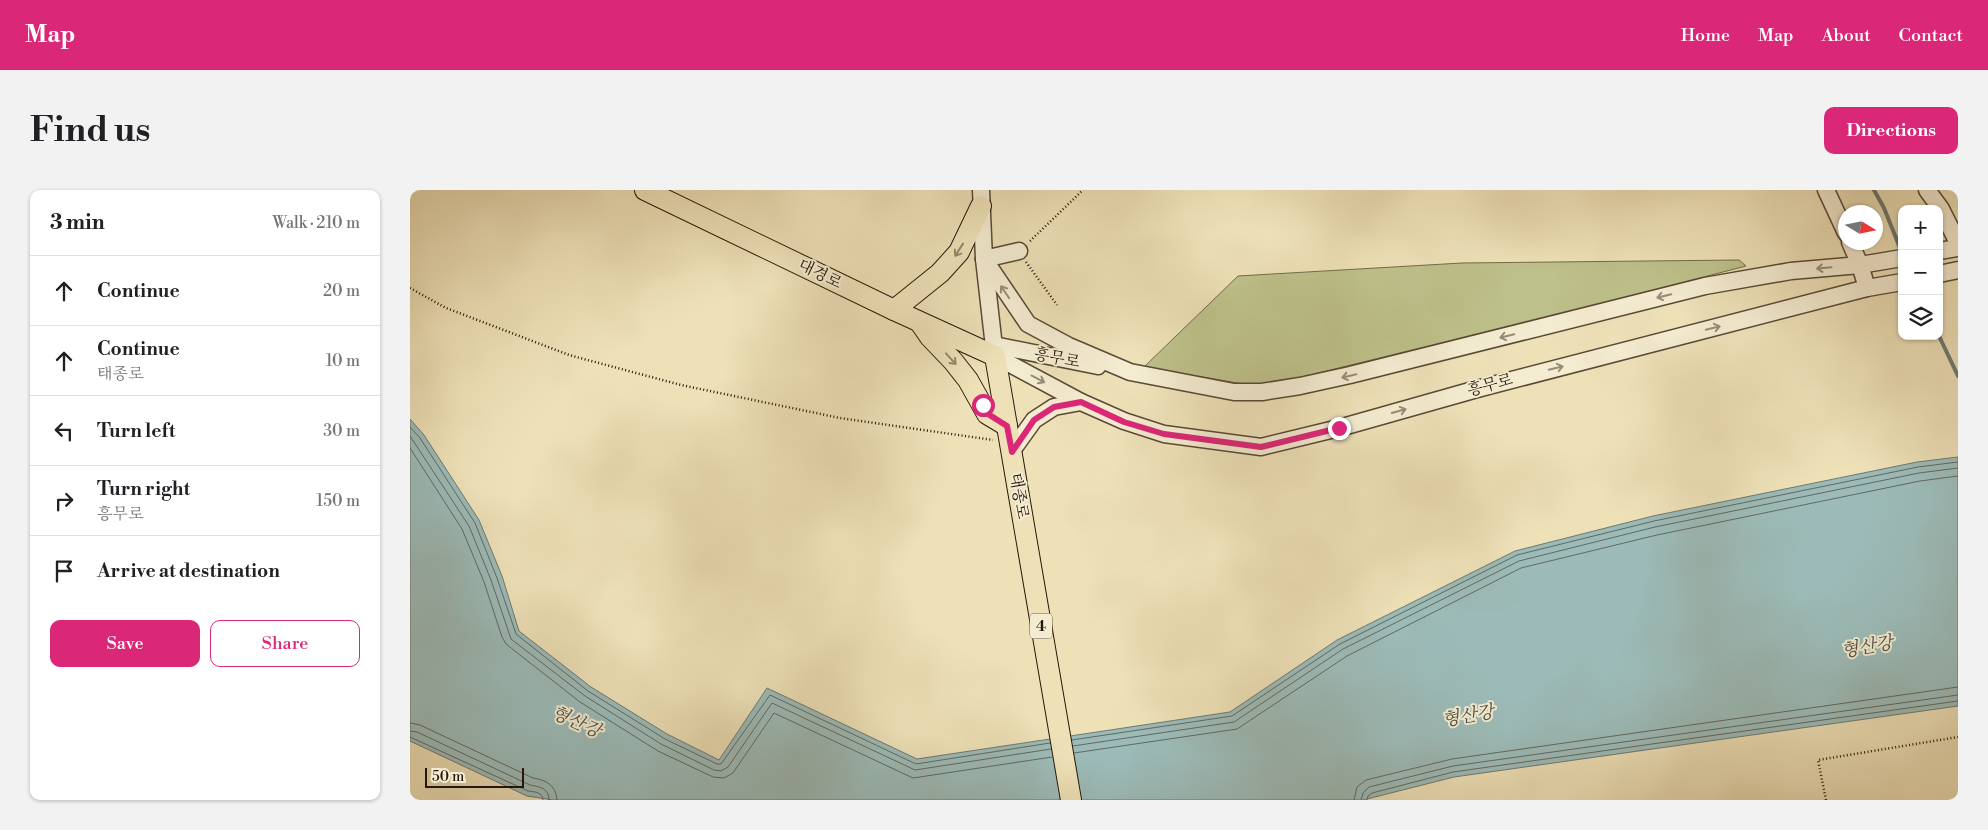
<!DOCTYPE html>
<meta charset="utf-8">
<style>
:root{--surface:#fff;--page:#f2f2f2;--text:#202124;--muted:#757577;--line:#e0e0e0;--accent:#db2777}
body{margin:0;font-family:"Libre Bodoni","Noto Serif KR",serif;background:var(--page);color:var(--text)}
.controls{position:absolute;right:15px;top:15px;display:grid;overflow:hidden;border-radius:10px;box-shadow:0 1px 4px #0004}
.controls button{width:45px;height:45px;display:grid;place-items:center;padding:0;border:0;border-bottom:1px solid var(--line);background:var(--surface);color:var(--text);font:25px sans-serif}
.compass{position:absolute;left:1428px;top:15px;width:45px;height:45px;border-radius:50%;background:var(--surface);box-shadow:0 1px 4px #0004;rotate:100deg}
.scale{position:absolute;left:15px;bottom:12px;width:99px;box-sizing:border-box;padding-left:5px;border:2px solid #27160a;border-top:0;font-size:14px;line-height:18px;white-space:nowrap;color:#27160a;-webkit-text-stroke:4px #f4ecd1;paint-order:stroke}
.stop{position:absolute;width:15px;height:15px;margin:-11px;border:4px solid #db2777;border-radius:50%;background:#fff}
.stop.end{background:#db2777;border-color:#fff;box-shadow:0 1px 5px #0008}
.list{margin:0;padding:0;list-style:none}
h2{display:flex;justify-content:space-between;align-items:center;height:65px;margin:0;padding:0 20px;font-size:21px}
h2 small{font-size:16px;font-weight:400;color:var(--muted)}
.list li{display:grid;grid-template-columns:32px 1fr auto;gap:15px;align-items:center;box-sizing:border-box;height:70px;padding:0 20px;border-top:1px solid var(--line)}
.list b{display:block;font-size:19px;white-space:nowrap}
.list p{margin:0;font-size:16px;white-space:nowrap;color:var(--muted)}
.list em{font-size:16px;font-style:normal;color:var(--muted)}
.actions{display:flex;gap:10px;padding:15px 20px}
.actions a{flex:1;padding:11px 0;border:1px solid var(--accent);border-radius:10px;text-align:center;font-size:18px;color:var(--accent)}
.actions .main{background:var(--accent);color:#fff}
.icon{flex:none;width:28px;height:28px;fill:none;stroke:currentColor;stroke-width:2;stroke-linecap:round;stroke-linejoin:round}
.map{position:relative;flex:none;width:1548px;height:610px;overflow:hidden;border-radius:10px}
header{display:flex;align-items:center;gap:30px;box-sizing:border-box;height:70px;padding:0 25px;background:var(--accent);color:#fff}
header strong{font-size:24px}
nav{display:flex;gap:28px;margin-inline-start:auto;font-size:18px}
.intro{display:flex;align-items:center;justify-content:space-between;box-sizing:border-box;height:120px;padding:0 30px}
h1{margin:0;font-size:35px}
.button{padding:12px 22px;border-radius:10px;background:var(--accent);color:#fff;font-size:18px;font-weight:700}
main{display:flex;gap:30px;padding:0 30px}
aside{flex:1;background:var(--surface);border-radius:10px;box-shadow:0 1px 4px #0004}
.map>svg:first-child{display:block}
.green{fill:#bec18b;stroke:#726c4a}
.water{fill:#9cbbb8;stroke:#6d7972}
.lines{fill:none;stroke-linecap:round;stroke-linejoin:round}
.shore{stroke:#626861;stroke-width:1}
.stream{stroke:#6d7972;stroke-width:4}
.minor-casing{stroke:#594936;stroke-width:19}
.major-casing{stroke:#27160a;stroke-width:22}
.path{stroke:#27160a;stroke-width:2.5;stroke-dasharray:1 2.5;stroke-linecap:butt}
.minor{stroke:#f4ecd1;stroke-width:16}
.major{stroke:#eee1b8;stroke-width:20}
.oneway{stroke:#94866a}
.oneway2{stroke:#988c77}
.route{stroke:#db2777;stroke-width:6}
.labels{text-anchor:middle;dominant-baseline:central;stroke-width:4;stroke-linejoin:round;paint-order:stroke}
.shield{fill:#f4ecd1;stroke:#645646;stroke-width:1}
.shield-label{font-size:15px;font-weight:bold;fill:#27160a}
.street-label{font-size:16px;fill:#27160a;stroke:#f4ecd1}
.water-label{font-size:18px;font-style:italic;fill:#505047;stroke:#f4ecd1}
</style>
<header>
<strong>Map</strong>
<nav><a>Home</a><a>Map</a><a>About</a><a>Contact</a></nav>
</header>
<div class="intro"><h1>Find us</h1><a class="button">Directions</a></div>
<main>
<aside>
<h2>3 min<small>Walk · 210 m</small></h2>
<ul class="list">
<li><svg class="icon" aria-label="ahead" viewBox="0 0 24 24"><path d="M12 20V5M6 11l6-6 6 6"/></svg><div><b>Continue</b></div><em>20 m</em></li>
<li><svg class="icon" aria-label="ahead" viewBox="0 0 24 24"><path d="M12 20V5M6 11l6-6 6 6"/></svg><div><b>Continue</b><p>태종로</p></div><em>10 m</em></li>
<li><svg class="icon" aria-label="left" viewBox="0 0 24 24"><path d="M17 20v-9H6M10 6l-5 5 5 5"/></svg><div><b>Turn left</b></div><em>30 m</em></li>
<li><svg class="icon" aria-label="right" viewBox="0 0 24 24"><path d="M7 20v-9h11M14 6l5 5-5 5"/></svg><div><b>Turn right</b><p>흥무로</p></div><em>150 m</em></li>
<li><svg class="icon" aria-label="arrive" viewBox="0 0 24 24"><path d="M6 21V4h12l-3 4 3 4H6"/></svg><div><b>Arrive at destination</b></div></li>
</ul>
<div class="actions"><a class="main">Save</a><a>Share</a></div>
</aside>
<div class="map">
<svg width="1548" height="610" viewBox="0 0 1548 610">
<rect width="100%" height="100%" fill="#eee1b8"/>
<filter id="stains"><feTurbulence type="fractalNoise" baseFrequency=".004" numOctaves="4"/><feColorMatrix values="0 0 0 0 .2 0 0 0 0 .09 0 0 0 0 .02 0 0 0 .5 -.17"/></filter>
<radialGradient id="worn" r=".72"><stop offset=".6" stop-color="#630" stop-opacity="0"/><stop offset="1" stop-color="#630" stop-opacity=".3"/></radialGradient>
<path class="green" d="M1329 70 1336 76 1182 116 851 197 734 177 828 86 1052 73Z"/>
<path class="water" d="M0 229 14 245 69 330 92 386 109 441 181 497 257 544 309 570 357 498 507 569 820 522 927 450 1105 361 1243 326 1507 272 1548 267V516L1044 587 953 610H143L117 606 0 551Z"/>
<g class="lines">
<g class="shore">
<path d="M0 237 10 248 65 333 87 388 106 444 178 501 255 549 307 574H311L360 505 506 574 640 553"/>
<path d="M0 246 59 336 81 390 101 449 175 506 251 554 304 580 311 581 318 577 362 513 505 580 641 559"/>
<path d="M0 258 52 339 74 392 92 447 96 454 170 512 248 561 303 587 314 588 323 583 364 523 503 588 642 567"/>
<path d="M0 533 10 535 123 588C136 590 146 595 147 610"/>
<path d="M0 541 7 542 120 595C130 597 139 598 139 610"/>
<path d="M0 547 118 601C125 602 133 602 133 610"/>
<path d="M662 550 822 526 930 454 1107 365 1244 331 1508 277 1548 272"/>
<path d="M663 556 824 532 933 459 1109 371 1245 337 1509 283 1548 278"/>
<path d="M664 563 827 539 937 466 1111 378 1247 345 1510 291 1548 286"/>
<path d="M944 610 947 597 956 590 1042 569 1548 497"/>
<path d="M951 610 953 603 959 597 1043 576 1548 505"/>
<path d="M957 610 958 606 962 603 1043 582 1548 511"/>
</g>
<g class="stream">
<path d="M1464 0 1474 18 1492 63"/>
<path d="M1529 146 1548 186"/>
</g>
<g class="minor-casing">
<g id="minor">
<path d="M571 0 574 69 585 166 671 212"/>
<path d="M1416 0 1436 43"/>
<path d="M1517 0 1531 19 1548 53"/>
<path d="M1440 52 1450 75 1457 98"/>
<path d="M1529 61 1548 58"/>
<path d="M574 69 618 134 659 156 720 182 824 202H852L890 196 940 185 1295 96 1381 81 1450 75 1492 68"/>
<path d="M574 69 609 61"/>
<path d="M1529 84 1548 80"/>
<path d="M584 155 688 176"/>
<path d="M601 262 624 230 644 217 671 212 714 231 754 244 851 257 929 238 1067 199 1457 98 1492 92"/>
</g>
</g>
<g class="major-casing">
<g id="major">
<path d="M235 0 484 120 585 166 661 610"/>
<path d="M484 120 530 83 549 62 571 16"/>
<path d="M511 134 520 147 543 171 558 190 577 224 597 236"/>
</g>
</g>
<g class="path">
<path d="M620 51 673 0"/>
<path d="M616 72 647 115"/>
<path d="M0 98 36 118 159 165 271 195 430 228 583 250"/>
<path d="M1416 610 1408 570 1548 547"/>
</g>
<use href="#minor" class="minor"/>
<use href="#major" class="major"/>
</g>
<defs><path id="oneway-shaft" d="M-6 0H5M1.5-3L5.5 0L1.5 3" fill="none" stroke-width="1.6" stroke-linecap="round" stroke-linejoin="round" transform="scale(1.25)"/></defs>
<g class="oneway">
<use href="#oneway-shaft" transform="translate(549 60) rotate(122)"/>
<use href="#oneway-shaft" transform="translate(541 169) rotate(48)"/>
</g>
<g class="oneway2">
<use href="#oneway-shaft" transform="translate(1414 78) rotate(175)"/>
<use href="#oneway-shaft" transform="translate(595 102) rotate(-124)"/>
<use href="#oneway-shaft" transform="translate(1254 106) rotate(166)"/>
<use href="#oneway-shaft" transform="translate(1303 138) rotate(-14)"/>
<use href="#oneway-shaft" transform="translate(1097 146) rotate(166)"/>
<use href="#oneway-shaft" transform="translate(1146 178) rotate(-14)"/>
<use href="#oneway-shaft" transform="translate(939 186) rotate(167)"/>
<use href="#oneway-shaft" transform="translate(628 189) rotate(28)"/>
<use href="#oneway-shaft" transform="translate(989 221) rotate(-16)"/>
</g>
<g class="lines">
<path class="route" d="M573 215 578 224 597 236 602 262 624 230 644 217 671 212 714 232 754 244 851 257 929 238"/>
</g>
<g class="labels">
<rect class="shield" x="620" y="423.5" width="22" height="25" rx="4"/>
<g class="shield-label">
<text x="631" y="436">4</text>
</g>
<g class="street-label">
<text transform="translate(410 84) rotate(26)">대경로</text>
<text transform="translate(647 168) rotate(11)">흥무로</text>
<text transform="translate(1080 195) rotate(-15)">흥무로</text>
<text transform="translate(609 306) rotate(80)">태종로</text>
</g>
<g class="water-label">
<text transform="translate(1457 457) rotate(-10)">형산강</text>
<text transform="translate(1058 526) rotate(-10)">형산강</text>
<text transform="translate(166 532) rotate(24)">형산강</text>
</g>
</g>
<rect width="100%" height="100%" filter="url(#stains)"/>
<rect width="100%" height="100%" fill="url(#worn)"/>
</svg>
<div class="controls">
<button>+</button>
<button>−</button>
<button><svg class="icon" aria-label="layers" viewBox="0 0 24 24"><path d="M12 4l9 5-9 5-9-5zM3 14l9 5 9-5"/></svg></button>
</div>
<svg class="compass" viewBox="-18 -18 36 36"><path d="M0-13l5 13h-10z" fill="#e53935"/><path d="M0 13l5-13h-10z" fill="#757577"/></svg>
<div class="scale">50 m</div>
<div class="stop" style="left:573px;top:215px"></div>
<div class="stop end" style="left:929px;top:238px"></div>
</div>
</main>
